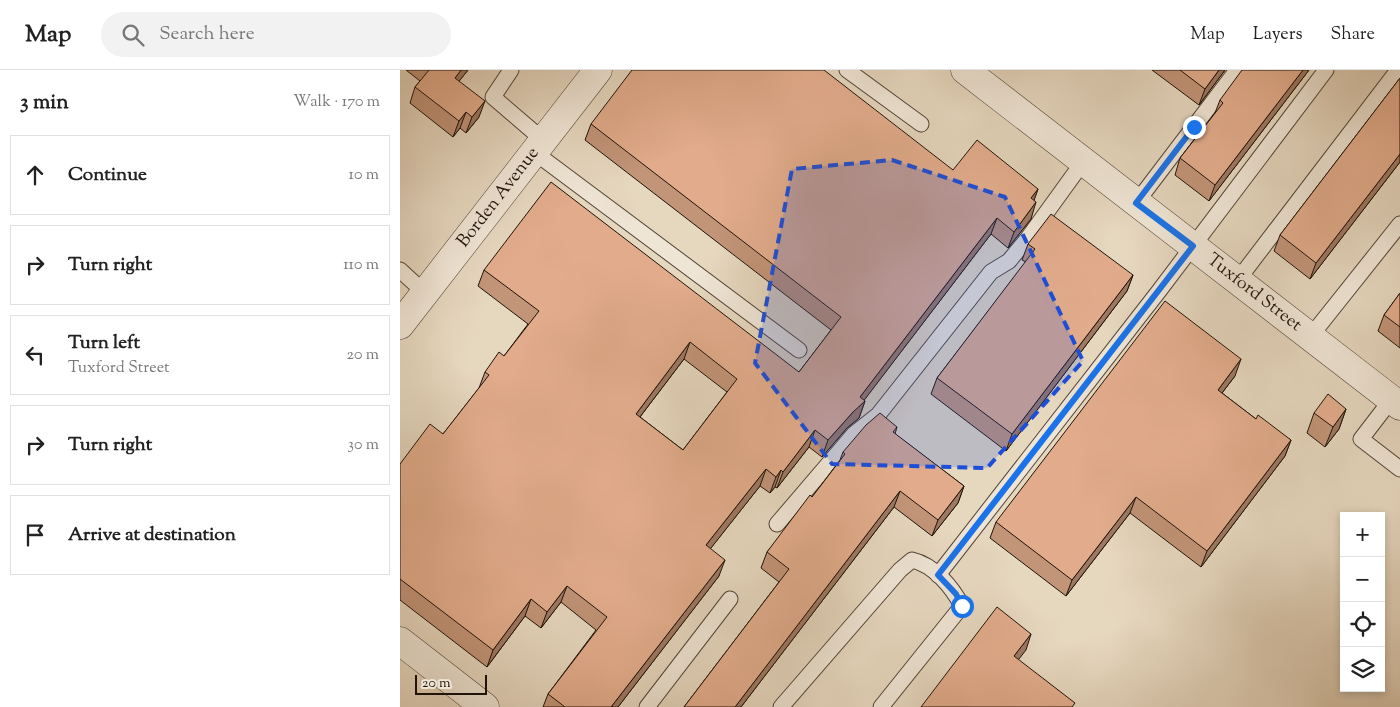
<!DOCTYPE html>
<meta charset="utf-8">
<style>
:root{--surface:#fff;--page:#f2f2f2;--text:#222;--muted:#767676;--line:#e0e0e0}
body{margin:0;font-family:"Sorts Mill Goudy",serif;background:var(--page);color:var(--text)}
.controls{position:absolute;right:15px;bottom:15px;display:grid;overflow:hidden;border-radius:0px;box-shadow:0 2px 8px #0003}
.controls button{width:45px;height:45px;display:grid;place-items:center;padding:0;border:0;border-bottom:1px solid var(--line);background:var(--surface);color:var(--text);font:25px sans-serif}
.scale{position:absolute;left:15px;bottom:12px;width:72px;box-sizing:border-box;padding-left:5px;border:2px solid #1f130a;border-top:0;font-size:14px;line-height:18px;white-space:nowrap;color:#1f130a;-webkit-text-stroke:4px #efe5d5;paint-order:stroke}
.stop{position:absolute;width:15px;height:15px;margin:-11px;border:4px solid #1a73e8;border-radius:50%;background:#fff}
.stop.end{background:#1a73e8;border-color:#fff;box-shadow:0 1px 5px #0008}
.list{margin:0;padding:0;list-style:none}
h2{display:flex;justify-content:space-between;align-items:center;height:65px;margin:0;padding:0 20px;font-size:21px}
h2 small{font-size:16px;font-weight:400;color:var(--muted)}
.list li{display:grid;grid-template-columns:32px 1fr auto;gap:15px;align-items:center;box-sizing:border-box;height:80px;margin:0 10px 10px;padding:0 10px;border:1px solid var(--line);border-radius:0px}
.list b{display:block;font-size:19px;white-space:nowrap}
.list p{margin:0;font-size:16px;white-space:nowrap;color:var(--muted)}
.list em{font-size:16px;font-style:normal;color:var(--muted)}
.icon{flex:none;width:28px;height:28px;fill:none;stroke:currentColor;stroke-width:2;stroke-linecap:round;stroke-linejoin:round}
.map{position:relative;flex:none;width:1000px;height:637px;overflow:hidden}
header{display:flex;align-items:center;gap:30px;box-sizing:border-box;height:70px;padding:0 25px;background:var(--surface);border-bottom:1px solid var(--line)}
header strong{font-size:24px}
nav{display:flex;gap:28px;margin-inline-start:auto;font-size:18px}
.search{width:350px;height:45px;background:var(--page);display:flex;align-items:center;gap:12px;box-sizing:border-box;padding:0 18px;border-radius:28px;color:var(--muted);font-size:19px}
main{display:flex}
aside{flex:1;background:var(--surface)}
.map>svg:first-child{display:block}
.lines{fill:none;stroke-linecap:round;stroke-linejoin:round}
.lane-casing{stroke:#514437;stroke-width:17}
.street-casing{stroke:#514437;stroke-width:29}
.lane{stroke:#efe5d5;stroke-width:15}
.street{stroke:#efe5d5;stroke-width:28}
.wall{fill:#c29478;stroke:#1f130a;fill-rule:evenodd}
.shaded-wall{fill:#9e7862;stroke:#1f130a}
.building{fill:#e2ac8c;stroke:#1f130a;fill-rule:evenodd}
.route{stroke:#1a73e8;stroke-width:6}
.marked{fill:#1d4ed8;fill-opacity:0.2;stroke:#1d4ed8;stroke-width:4;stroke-dasharray:10 6;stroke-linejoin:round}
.labels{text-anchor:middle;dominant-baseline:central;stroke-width:4.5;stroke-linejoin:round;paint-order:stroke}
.street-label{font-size:18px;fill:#1f130a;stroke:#efe5d5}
</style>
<header>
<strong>Map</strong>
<div class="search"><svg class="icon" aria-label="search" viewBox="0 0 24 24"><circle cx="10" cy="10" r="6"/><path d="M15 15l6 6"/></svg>Search here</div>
<nav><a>Map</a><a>Layers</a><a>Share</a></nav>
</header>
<main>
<aside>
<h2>3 min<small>Walk · 170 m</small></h2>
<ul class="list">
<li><svg class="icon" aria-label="ahead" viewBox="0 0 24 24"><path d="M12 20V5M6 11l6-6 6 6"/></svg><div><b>Continue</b></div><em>10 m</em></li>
<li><svg class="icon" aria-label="right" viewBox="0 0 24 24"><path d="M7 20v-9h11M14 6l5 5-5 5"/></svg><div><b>Turn right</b></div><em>110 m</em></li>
<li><svg class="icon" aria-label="left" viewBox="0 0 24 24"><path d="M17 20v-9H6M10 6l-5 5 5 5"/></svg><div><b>Turn left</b><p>Tuxford Street</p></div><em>20 m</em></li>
<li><svg class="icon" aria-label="right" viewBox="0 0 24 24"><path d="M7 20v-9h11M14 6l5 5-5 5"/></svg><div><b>Turn right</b></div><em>30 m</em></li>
<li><svg class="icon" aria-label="arrive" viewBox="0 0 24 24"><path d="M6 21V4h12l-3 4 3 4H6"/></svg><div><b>Arrive at destination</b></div></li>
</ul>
</aside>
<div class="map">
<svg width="1000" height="637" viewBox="0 0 1000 637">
<rect width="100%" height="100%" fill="#e6d7bf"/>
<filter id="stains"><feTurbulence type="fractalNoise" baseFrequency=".004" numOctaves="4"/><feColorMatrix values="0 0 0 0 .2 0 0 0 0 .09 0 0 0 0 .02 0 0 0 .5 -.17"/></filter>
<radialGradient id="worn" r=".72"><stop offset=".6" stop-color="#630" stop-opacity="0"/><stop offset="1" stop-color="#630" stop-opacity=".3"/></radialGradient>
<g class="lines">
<g class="lane-casing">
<g id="lane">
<path d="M111 0 93 27 143 70"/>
<path d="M447 0 521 54"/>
<path d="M134 82 399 280"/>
<path d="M736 133 837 0"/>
<path d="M0 200 25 223"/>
<path d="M837 211 998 0"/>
<path d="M910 267 1000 154"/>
<path d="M991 330 961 369 1000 399"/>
<path d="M377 454 454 364 478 345 591 202 609 191 628 168 683 92"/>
<path d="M538 505 759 221 926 0"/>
<path d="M247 637 330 529"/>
<path d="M381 637 500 500 512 490C534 495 552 517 562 536L481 637"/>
</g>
</g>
<g class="street-casing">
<g id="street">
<path id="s1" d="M565 0 1000 336"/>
<path id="s2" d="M0 255 198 0"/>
<path d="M0 571 85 637"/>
</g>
</g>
<use href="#lane" class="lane"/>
<use href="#street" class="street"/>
</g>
<g class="wall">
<path d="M6 0H68L59 11 79 47 66 63 60 58 53 67 10 33 15 17 20 11Z"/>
<path d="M752 0H825L799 35Z"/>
<path d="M909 0 809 131 775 105 780 88 815 43 820 30Z"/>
<path d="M1000 8V92L910 209 874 181 880 165Z"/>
<path d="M191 54 553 100 638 119 634 130 631 149 608 178 591 164 464 330 465 331 459 348 447 358 422 387 409 377 377 418 375 417 370 423 360 416 310 479 319 506 218 637H143L148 624 196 560 161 532 141 558 125 546 87 597 0 530V394L43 364 79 318 85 302 104 286 128 254 78 216 84 200 399 302 431 260 185 70ZM284 289 327 322 283 380 240 347Z"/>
<path d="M628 174 733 205 727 221 606 381 531 324 537 308 626 192 622 190Z"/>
<path d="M1000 223V278L978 261 984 245Z"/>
<path d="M835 306 822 323 856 349 891 370 885 386 801 497 730 443 666 526 590 468 596 452Z"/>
<path d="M946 339 939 359 925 377 907 363 914 343Z"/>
<path d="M497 357 495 364 564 416 558 433 532 466 494 437 341 637H284L379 512 361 498 367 482 412 427 440 390 443 382Z"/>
</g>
<g class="shaded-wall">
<path d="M61 0H68L49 24 55 8Z"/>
<path d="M819 0H825L799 35 805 19Z"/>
<path d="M903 0H909L809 131 815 115Z"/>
<path d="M85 31 79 47 66 63 72 47Z"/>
<path d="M66 42 60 58 53 67 59 51Z"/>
<path d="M1000 84V92L910 209 916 193Z"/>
<path d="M638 119 632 136 631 128Z"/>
<path d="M636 132 631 149 608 178 614 162Z"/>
<path d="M597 148 591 164 459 337 465 331 459 348 447 358 422 387 428 370 453 342 460 327Z"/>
<path d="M733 205 727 221 606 381 612 364Z"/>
<path d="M290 272 284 289 230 360 236 344Z"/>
<path d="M841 289 835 306 812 336 818 320Z"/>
<path d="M946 339 939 359 925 377 933 357Z"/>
<path d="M415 360 409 377 377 418 383 402Z"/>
<path d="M891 370 885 386 801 497 807 481Z"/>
<path d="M366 399 360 416 300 492 306 475Z"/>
<path d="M381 400 375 417 370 423 376 407Z"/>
<path d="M564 416 558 433 532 466 538 450Z"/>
<path d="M500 421 494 437 341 637H335Z"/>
<path d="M736 427 730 443 666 526 672 510Z"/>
<path d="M325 490 319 506 218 637H211Z"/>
<path d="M167 516 161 532 141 558 147 542Z"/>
<path d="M131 529 125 546 87 597 93 580Z"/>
<path d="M631 564 626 580 608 603 614 586Z"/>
</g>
<g class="building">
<path d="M29 0H61L55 8 85 31 72 47 66 42 59 51 15 17Z"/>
<path d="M232 0H424L553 100 577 70 638 119 631 128 636 132 614 162 597 148 460 327 465 331 453 342 428 370 415 360 383 402 381 400 376 407 366 399 306 475 325 490 211 637H165L148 624 207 547 167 516 147 542 131 529 93 580 0 509V394L30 354 43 364 89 305 85 302 99 282 104 286 139 241 84 200 151 112 399 302 441 247 191 54ZM290 272 337 309 283 380 236 344Z"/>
<path d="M780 0H819L805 19Z"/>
<path d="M842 0H903L815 115 780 88 823 33 820 30Z"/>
<path d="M1000 8V84L916 193 880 165Z"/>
<path d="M651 144 733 205 612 364 537 308 635 179 628 174Z"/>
<path d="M1000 223V257L984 245Z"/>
<path d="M765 231 841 289 818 320 856 349 858 345 891 370 807 481 736 427 672 510 596 452Z"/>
<path d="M928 324 946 339 933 357 914 343Z"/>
<path d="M480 343 497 357 493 362 564 416 538 450 500 421 335 637H284L389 499 367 482 410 425 412 427 445 384 443 382 466 355Z"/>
<path d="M597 537 631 564 614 586 675 633 672 637H521Z"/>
</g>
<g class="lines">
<path class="route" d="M562 536 556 524 538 505 793 176 736 133 794 57"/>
</g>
<path class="marked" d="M492 90 605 127 683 291 587 398 432 394 355 293 392 99Z"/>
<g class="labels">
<g class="street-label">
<text stroke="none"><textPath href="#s2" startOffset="161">Borden Avenue</textPath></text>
<text stroke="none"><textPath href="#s1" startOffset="365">Tuxford Street</textPath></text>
</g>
</g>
<rect width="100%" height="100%" filter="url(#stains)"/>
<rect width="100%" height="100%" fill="url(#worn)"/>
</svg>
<div class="controls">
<button>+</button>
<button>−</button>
<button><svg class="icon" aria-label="locate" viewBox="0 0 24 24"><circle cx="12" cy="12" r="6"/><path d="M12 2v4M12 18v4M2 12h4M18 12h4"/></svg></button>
<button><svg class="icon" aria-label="layers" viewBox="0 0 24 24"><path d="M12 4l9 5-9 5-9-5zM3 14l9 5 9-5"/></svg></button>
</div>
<div class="scale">20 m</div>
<div class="stop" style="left:562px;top:536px"></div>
<div class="stop end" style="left:794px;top:57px"></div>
</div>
</main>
